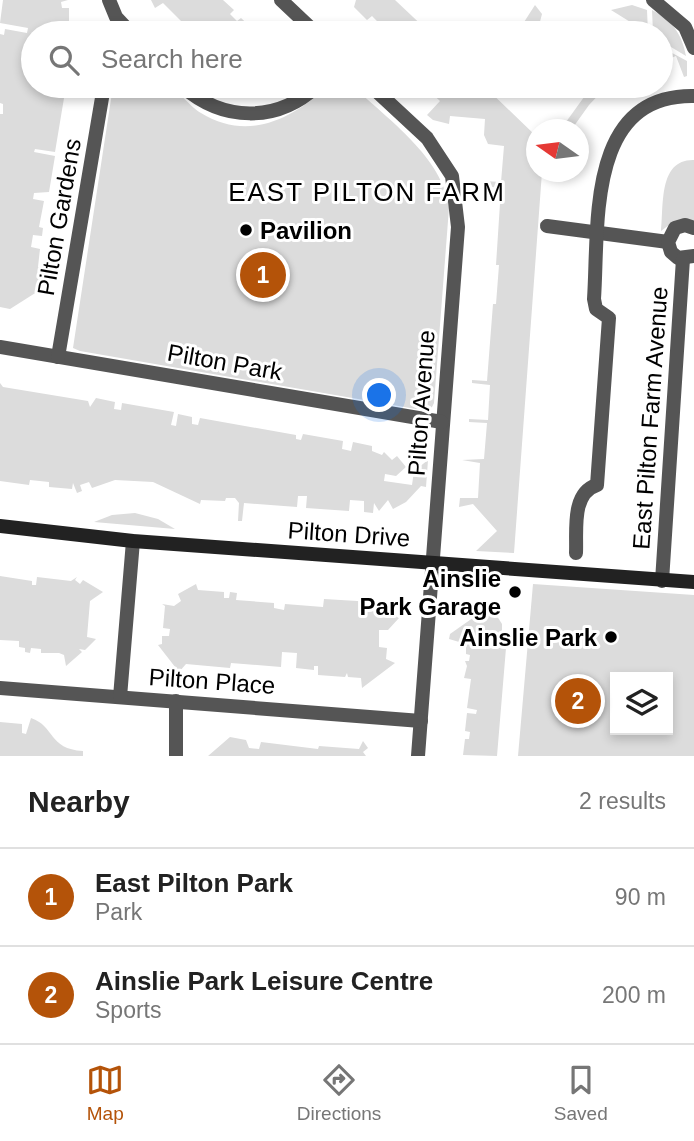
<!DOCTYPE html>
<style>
:root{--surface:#fff;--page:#f2f2f2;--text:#222;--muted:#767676;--line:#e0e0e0;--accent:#b45309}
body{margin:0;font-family:Arial,sans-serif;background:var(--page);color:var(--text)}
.controls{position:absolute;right:21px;bottom:21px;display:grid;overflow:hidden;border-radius:0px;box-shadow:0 4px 10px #0003}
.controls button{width:63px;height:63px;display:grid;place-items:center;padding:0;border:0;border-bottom:2px solid var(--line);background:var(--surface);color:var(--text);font:35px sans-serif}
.compass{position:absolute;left:526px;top:119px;width:63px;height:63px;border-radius:50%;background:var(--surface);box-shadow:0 4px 10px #0003;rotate:284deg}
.you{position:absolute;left:380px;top:396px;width:24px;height:24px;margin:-18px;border:5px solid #fff;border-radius:50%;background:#1a73e8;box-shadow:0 0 0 10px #1a73e833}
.badge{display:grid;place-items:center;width:46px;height:46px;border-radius:50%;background:var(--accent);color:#fff;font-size:23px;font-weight:700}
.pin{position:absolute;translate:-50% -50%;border:4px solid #fff;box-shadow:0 2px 7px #0006}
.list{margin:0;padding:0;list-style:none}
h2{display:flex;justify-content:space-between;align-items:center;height:91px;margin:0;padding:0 28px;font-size:30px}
h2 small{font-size:23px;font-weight:400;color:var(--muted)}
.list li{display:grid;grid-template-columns:46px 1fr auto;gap:21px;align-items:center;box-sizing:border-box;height:98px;padding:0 28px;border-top:2px solid var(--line)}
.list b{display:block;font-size:26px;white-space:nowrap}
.list p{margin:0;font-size:23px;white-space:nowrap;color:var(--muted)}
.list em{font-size:23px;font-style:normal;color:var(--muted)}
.icon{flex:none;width:38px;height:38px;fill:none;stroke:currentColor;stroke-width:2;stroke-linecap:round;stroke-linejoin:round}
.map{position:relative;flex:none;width:694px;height:756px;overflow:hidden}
.search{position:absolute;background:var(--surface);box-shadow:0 4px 10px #0003;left:21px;right:21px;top:21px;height:77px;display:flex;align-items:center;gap:18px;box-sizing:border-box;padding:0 24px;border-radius:38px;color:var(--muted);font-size:26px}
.sheet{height:287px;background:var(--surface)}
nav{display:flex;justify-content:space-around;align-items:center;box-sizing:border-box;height:98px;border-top:2px solid var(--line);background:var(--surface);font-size:19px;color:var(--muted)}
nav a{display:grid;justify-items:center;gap:4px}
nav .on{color:var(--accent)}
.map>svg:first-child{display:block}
.green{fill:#dcdcdc;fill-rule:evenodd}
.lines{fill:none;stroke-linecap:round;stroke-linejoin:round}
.street{stroke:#555;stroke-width:14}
.secondary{stroke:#222;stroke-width:14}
.poi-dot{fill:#000;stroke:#fff;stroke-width:2.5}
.labels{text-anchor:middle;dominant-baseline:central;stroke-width:6;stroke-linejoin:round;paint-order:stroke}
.street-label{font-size:24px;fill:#000;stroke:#fff}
.poi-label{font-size:24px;font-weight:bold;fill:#000;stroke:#fff;text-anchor:end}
.neighbourhood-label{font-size:26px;letter-spacing:2px;fill:#000;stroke:#fff}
</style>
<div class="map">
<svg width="694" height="756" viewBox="0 0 694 756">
<rect width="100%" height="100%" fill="#fff"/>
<g class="green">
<path d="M3 0H68L61 2 62 8H69V33H33V86H66L55 152 35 149 34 152 55 156 49 192 34 193 33 199 44 201 39 227 43 228 42 236 33 235 31 247 40 249 38 267 56 270 55 277 44 274 40 290 10 309 0 307V114H3V104L0 103V34L4 35 5 29 27 33 28 28 0 23Z"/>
<path d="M151 0H223L234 10 230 14 237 21 241 18 257 33H183L188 28 163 3 155 8Z"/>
<path d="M356 0H395L430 33H380L372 26 377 21 372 16 367 20 354 7Z"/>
<path d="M535 5 542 14 537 33H517Z"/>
<path d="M632 5 647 10 648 33 611 10Z"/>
<path d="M652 10C672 20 682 34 686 56L661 41V33H653Z"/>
<path d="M661 47 687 61V76L684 77 676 56 661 62 667 78 661 81Z"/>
<path d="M113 86C129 86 152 81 167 86 178 89 190 107 201 113 248 142 292 119 328 86H353C388 120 443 157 449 208L434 403 431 409H416L80 351 73 348Z"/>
<path d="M424 86H484L536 136V172H542L514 553 476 551 497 531 473 504 459 507 460 498H478L480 463 462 460 484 459 487 423 469 422V419L488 420 490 385 472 383V380L487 381 493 304H496L499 265H496L501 188 483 186V181L501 182 504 146 488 144 484 135 485 119 450 116 449 124 433 120 427 115 440 101Z"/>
<path d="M592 86H607L589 105 574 126 566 122Z"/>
<path d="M694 160V221L669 225 661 231C664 206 658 159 694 160Z"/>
<path d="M0 383 3 387 88 401 90 407 96 398 115 402 114 409 121 410 122 403 174 412 171 425 176 426 178 414 192 417V424L198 425 200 418 296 435V439L301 440 303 434 343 441 342 449 351 451 353 442 372 446V451L382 455 384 452 392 460 397 456 406 467 396 476 385 474 384 481 412 485 414 471 428 460 426 487 421 486 406 502 393 509 388 500 379 511 374 503 373 513 364 512V501L350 500 349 511 306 508 307 496H298L297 507 244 503 242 521H238L239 503 235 498H226L225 501 201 500 200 504 153 482 115 480 92 488 89 482 80 485 82 491 77 493 73 483 72 489 49 487V482L30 480 29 485 0 481Z"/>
<path d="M135 513 158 519 175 529 94 522 112 515Z"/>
<path d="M0 576 32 581V585H36L37 577 71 581 77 577 75 580 80 584 83 580 103 592 90 601 87 637 96 639 85 650 79 649 82 652 66 666 64 655 59 653H41V649L31 648 30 653 25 652V648L19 647V641L0 640Z"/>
<path d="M196 584 198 590 224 592V598H229L230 592 237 593 236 600 274 603V608L284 610 285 604 323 607 324 599 374 602 399 618 388 630H379V647L387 648 386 659 395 663 362 688 361 678 348 677 347 673 345 677 318 675V666H314V670L296 668 297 653 282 652 281 667 231 663 230 668 186 664 179 672 158 645 162 644V636H169L170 629 163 628 165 606 162 604 174 606 181 601 178 594Z"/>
<path d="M533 584 694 595V756H518ZM615 677H668V730H615Z"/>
<path d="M487 608 491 615 495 613 502 624V633L507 636 497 756 463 755 465 739H469L470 732 465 731 467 713 476 714 477 710 467 708 471 679 464 678 467 666 465 661H469L470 655 466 654V644L449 639 450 634Z"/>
<path d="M31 718C55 726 48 749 83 751V756H0V722L22 724V733L26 734Z"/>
<path d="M230 737 246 740 249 748 259 749 261 742 318 749 319 746 359 749 363 741 368 748 363 752 366 756H208Z"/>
</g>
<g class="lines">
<g class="street">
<path d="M109 0 116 17 131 33"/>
<path d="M281 0 316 33"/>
<path d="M653 0 685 27 694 48"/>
<path d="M182 86C223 122 277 123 317 86"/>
<path d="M371 86 427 138 452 176 458 227 418 756"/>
<path d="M547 226 668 242"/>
<path d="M694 228 685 225 675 228 668 242 671 252 678 258 694 256"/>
<path d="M0 347 442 422"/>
<path d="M58 357 104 86"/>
<path d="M576 553C577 531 571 493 597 485L609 318 596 309 594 299C599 225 586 94 694 96"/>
<path d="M662 581 683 259"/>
<path d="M0 688 421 721"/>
<path d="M120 697 133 541"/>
<path d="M176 756V701"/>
</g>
<path class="secondary" d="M0 526 133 541 694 582"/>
</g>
<g class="poi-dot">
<circle cx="246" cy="230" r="7"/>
<circle cx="515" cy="592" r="7"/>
<circle cx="611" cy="637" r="7"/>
</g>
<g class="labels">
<g class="street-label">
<text transform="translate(59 217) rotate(-80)">Pilton Gardens</text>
<text transform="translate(225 362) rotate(10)">Pilton Park</text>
<text transform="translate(421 403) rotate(-86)">Pilton Avenue</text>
<text transform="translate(650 418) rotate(-86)">East Pilton Farm Avenue</text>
<text transform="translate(349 534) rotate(4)">Pilton Drive</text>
<text transform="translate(212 681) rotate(4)">Pilton Place</text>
</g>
<g class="poi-label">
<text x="260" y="230" text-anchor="start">Pavilion</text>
<text x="501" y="578">Ainslie<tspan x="501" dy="28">Park Garage</tspan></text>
<text x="597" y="637">Ainslie Park</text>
</g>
<g class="neighbourhood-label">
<text x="367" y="192">EAST PILTON FARM</text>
</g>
</g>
</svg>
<div class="controls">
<button><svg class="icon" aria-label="layers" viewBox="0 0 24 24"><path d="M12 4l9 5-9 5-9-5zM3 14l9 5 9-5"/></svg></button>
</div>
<svg class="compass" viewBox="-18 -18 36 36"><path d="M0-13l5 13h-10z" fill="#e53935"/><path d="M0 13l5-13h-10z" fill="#767676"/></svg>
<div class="you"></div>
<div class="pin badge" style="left:263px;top:275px">1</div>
<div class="pin badge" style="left:578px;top:701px">2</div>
<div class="search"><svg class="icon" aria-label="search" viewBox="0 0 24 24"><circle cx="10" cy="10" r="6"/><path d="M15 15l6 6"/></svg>Search here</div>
</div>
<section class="sheet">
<h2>Nearby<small>2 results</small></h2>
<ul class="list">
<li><span class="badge">1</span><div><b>East Pilton Park</b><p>Park</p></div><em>90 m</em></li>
<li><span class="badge">2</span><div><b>Ainslie Park Leisure Centre</b><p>Sports</p></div><em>200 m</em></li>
</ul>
</section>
<nav>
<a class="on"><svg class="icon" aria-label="map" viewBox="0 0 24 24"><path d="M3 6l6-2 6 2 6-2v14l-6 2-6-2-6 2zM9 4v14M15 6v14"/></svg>Map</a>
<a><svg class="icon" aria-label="directions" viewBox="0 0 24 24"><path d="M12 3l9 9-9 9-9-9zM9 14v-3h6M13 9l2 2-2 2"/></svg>Directions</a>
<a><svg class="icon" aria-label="saved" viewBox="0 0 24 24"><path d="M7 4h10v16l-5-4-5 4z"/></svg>Saved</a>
</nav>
